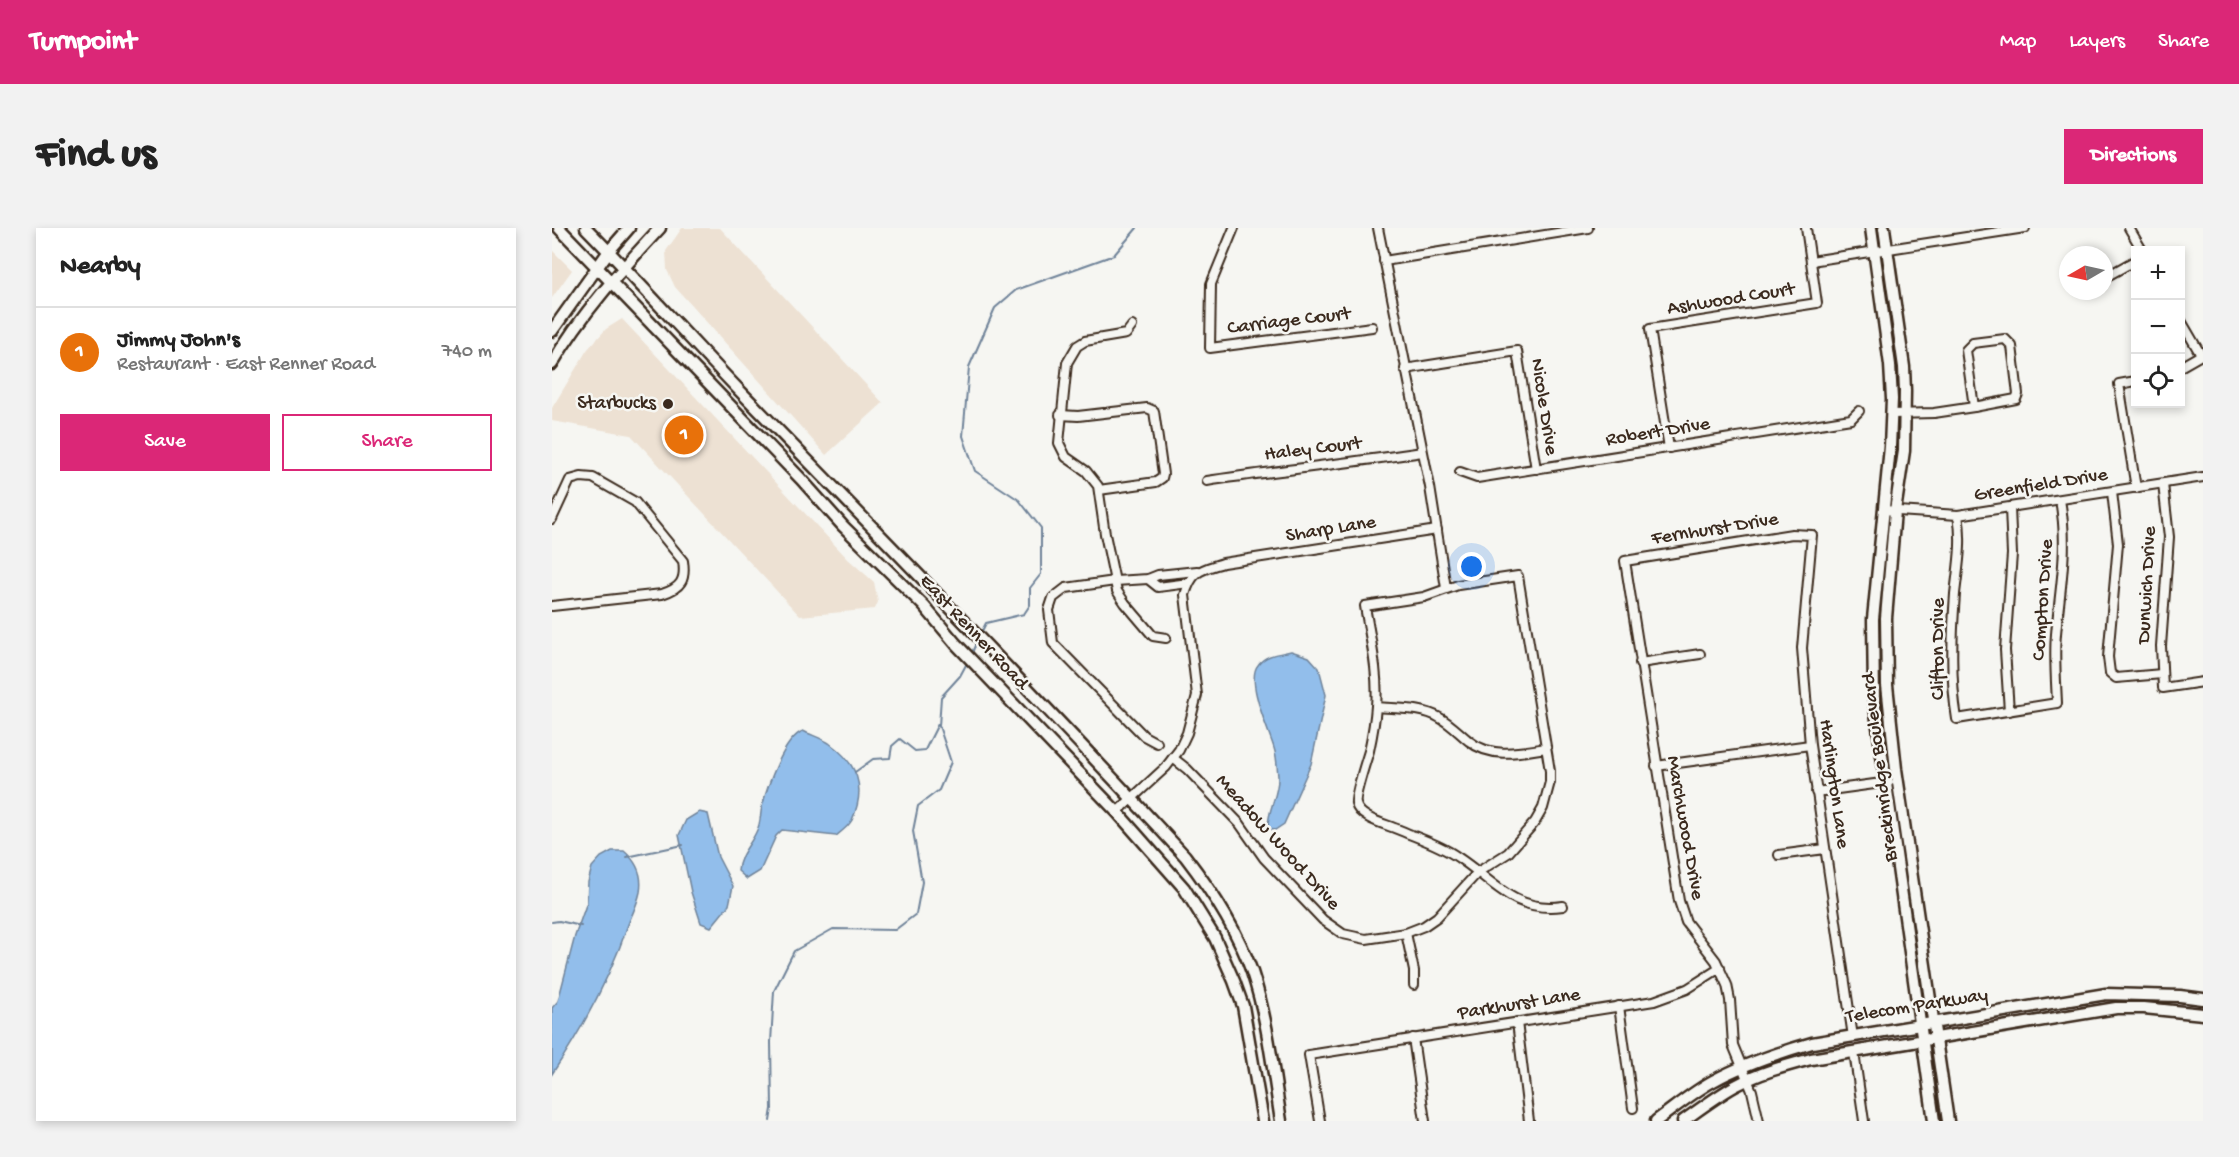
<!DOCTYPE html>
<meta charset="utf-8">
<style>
:root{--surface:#fff;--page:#f2f2f2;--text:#222;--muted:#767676;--line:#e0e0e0;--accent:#db2777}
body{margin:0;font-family:"Gochi Hand",sans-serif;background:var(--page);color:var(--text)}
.controls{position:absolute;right:18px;top:18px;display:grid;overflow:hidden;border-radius:0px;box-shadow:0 3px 9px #0003}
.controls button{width:54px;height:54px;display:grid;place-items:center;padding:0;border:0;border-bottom:2px solid var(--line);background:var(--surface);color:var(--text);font:30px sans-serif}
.compass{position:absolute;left:1507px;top:18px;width:54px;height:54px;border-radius:50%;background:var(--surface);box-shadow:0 3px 9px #0003;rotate:261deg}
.you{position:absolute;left:920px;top:339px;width:21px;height:21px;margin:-15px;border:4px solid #fff;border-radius:50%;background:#1a73e8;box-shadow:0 0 0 9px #1a73e833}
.badge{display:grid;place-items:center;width:39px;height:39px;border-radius:50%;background:var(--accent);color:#fff;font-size:20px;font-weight:700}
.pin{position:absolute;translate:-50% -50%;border:3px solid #fff;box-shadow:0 2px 6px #0006}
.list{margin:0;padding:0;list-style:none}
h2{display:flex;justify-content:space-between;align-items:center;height:78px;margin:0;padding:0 24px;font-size:26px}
h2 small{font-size:20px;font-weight:400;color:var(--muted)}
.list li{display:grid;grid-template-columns:39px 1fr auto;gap:18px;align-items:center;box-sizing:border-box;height:90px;padding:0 24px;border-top:2px solid var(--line)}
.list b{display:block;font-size:22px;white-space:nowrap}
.list p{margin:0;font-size:20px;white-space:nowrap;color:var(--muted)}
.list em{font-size:20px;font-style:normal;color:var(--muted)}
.actions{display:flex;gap:12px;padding:18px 24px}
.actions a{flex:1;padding:14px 0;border:2px solid var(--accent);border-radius:0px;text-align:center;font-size:21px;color:var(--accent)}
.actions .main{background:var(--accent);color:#fff}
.icon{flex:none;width:33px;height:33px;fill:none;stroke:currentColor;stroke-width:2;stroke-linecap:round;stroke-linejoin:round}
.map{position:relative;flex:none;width:1651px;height:893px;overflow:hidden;border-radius:0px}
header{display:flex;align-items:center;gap:36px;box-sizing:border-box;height:84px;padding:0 30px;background:var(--accent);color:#fff}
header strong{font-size:28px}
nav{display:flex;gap:33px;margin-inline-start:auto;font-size:21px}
.intro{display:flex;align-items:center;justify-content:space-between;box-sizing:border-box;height:144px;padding:0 36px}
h1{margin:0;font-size:42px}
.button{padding:15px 27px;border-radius:0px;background:var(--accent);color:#fff;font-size:21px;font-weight:700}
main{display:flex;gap:36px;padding:0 36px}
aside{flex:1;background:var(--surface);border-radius:0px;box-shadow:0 3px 9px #0003}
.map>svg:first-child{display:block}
.built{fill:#ede1d3}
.water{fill:#92beeb;stroke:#6f8399;stroke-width:1.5}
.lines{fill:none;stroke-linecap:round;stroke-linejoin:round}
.stream{stroke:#6f8399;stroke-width:2}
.street-casing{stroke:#3b2a1e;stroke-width:12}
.secondary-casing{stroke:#3b2a1e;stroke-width:15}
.street{stroke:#f6f6f2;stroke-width:8}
.secondary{stroke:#f6f6f2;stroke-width:10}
.poi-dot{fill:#3b2a1e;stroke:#f6f6f2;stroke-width:2}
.labels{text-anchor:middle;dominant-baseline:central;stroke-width:5;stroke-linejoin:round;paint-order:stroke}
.street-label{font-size:20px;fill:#3b2a1e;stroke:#f6f6f2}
.poi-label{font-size:20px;fill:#3b2a1e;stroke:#f6f6f2;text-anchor:end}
</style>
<header>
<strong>Turnpoint</strong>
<nav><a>Map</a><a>Layers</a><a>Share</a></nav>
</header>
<div class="intro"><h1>Find us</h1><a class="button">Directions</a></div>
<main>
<aside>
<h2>Nearby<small></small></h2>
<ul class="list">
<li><span class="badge" style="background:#e8710a">1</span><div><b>Jimmy John's</b><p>Restaurant · East Renner Road</p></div><em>740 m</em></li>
</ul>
<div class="actions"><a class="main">Save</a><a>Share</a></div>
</aside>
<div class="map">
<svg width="1651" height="893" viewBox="0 0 1651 893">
<rect width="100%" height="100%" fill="#f6f6f2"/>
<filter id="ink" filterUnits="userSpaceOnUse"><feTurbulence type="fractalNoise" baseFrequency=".0167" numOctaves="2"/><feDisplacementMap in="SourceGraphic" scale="12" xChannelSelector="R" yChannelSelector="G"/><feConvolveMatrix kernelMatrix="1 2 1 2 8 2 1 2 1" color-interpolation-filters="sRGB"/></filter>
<g filter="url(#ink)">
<g class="built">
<path d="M130 0H168L331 175 274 227 123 59 115 42 114 23Z"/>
<path d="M0 22 20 42 0 70Z"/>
<path d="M70 91 296 331 322 354 326 374 323 381 248 388 79 207 0 193V180L35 122 54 101Z"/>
</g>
<g class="water">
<path d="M739 423 757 429 767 440 774 467 759 536 732 596 723 602 716 601C715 582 727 567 726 548 725 539 725 529 722 520 717 503 693 452 706 437 714 426 727 426 739 423Z"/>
<path d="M251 503C259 507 269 510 277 515 305 535 315 559 300 592 297 598 289 604 284 608L230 602 224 608 208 643 195 651 186 643C187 626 199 617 205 602 209 595 208 586 210 579 215 559 232 510 251 503Z"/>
<path d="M147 584 156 586 166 629 181 658 177 677 159 699 149 695 139 664 127 607 134 592Z"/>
<path d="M60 623H72C84 633 91 647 88 664 86 674 81 685 77 694 59 747 31 800 0 846V780L6 773 23 708 35 674 36 654 40 639 49 629Z"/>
</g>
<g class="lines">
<g class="stream">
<path d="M429 405 434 395 472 386 478 377V360L489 346V300L467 272 423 243 411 208 417 139 443 80 464 62 562 27 585 0"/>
<path d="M419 427 425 413"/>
<path d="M303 544 321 531 338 530 340 518 348 511 363 523 373 522 386 496"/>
<path d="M75 629 131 617"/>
<path d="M0 694 7 693 29 698"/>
<path d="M218 893 220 881 219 814 222 763 242 723 281 701 343 702 364 686 370 654 361 603 366 578 387 562 399 534 387 498 389 469 408 448 415 435"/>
</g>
<g class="street-casing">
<g id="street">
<path d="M682 0 659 56 658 120 820 99"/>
<path d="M826 0 878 259 894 360"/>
<path d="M1577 0 1590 22"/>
<path d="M832 33 1036 0"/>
<path d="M1259 33 1473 0"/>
<path d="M1557 47 1584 32"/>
<path d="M1628 91 1649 127 1628 139"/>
<path d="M580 98 574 106 533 113 525 118 515 135 507 215 514 229 534 243 546 258 553 306 565 363 573 375 601 408 614 410"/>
<path d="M1453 111 1460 118 1466 166 1464 171 1422 179 1414 122 1421 115Z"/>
<path d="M853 141 965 123 984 241"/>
<path d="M1584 153 1567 156 1584 260"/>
<path d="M1340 186 1382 185 1422 179"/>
<path d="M508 187 526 188 595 180 602 183 611 246 610 250 604 254 547 262"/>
<path d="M1117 220 1098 101 1265 75 1254 0"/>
<path d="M908 244 925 250 1299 191 1307 183"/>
<path d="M655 253C727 242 799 235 870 224"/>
<path d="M1611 256 1617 309 1609 418 1611 460 1651 454"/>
<path d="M1560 264 1566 316 1556 429 1558 445 1564 450 1610 446"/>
<path d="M1331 282 1406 287 1651 249"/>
<path d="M1406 287C1411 314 1406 339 1403 366 1400 408 1398 449 1405 491L1505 475C1504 452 1502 428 1504 406 1508 358 1517 321 1508 272"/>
<path d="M0 291 18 252 29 249 41 250 83 274 131 333C134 352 129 360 110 366L0 378"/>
<path d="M596 351 606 359 637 355"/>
<path d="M1088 435 1148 426"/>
<path d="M824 479C845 481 870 479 888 490 899 496 908 506 917 513 939 531 969 524 994 520"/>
<path d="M1457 483 1453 422 1460 326 1458 280"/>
<path d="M605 515 592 508 501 415 497 382 501 370 514 360 563 353 596 351 606 347 645 343"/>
<path d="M621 530 635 541 688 596 712 630 771 692 791 706 814 711 854 705 872 698 885 689 926 644 956 625 983 594 991 580 998 554V543L966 348 906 357 872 369 813 378C818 410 827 445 824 478 823 493 820 509 817 523 814 533 802 569 804 576 807 590 833 596 845 601 866 610 889 617 907 630 943 654 962 685 1011 678"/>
<path d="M1104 538 1258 517"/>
<path d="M1264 564 1337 554"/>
<path d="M565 584 614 539 627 522 635 505 645 467 633 367C640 342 649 342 671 335L885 302"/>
<path d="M1227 627 1273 621"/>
<path d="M854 705 862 743V757"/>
<path d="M1067 778 1081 880"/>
<path d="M965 794 977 893"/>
<path d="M861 810 873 893"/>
<path d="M1302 824 1312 893"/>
<path d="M768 893 757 827 1102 773 1135 761 1168 740"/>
<path d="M1207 893 1200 863 1181 817 1178 772 1175 757 1164 733 1134 694 1127 673 1073 333 1240 306 1260 307 1250 420 1258 517 1301 809"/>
</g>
</g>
<g class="secondary-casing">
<g id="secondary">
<path d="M7 0 249 251 291 298 372 378 404 416 565 584 632 660 663 710 682 753 691 778 711 893"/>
<path d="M34 0C86 53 135 108 187 162 337 316 487 470 633 628 660 663 685 701 700 744 716 792 721 843 729 893"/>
<path d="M1319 0 1338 137 1340 171 1338 219 1321 391 1322 471 1382 893"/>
<path d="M1332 0 1352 139 1353 163 1352 223 1343 283 1334 390 1335 457 1344 541 1396 893"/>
<path d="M0 103 57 23 77 0"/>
<path d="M0 136C29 86 69 42 108 0"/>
<path d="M1104 893C1122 880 1141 864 1161 853 1192 836 1225 825 1260 815L1554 766 1628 768 1651 771"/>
<path d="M1131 893C1148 881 1165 868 1183 858 1207 845 1233 838 1259 831L1564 780H1592L1651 786"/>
</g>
</g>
<use href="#street" class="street"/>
<use href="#secondary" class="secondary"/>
</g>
</g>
<circle class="poi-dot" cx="116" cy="176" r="6"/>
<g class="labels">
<g class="street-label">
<text transform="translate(1179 72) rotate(-9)">Ashwood Court</text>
<text transform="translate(737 94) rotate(-7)">Carriage Court</text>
<text transform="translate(991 179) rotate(81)">Nicole Drive</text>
<text transform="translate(1106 205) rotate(-9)">Robert Drive</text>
<text transform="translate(761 222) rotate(-7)">Haley Court</text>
<text transform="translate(1489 258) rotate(-9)">Greenfield Drive</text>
<text transform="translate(779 302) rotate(-9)">Sharp Lane</text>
<text transform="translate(1163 302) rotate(-9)">Fernhurst Drive</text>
<text transform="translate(1596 357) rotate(-87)">Dunwich Drive</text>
<text transform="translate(1492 372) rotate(-86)">Compton Drive</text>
<text transform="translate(421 405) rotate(47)">East Renner Road</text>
<text transform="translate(1387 421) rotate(-90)">Clifton Drive</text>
<text transform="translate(1329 539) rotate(-97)">Breckinridge Boulevard</text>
<text transform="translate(1281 556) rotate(82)">Harlington Lane</text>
<text transform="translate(1132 600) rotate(80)">Marchwood Drive</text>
<text transform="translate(725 615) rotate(48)">Meadow Wood Drive</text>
<text transform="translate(967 777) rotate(-9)">Parkhurst Lane</text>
<text transform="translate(1365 779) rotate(-9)">Telecom Parkway</text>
</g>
<g class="poi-label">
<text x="104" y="176">Starbucks</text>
</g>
</g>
</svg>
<div class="controls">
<button>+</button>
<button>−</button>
<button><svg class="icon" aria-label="locate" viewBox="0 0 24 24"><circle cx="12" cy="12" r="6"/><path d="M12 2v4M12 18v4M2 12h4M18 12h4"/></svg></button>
</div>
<svg class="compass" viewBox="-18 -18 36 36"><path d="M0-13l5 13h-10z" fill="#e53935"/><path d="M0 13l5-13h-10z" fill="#767676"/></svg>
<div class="you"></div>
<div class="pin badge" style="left:132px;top:207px;background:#e8710a">1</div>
</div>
</main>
